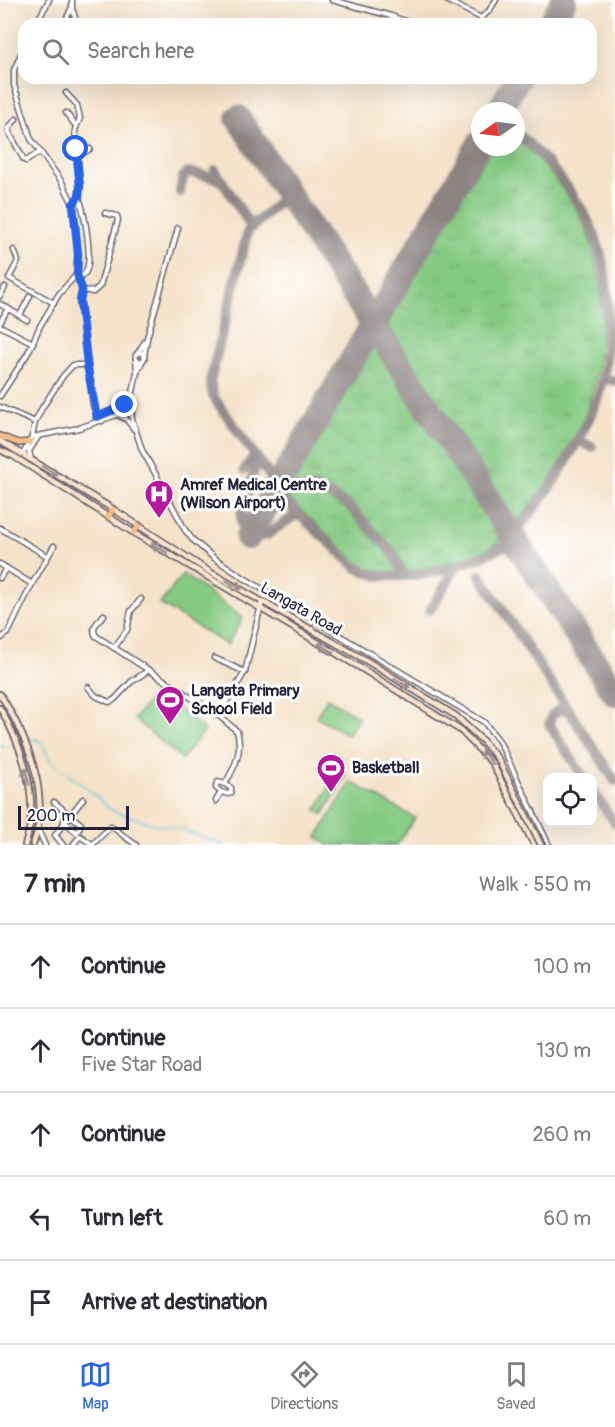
<!DOCTYPE html>
<meta charset="utf-8">
<style>
:root{--surface:#fff;--page:#f2f2f3;--text:#2b2b33;--muted:#7c7c81;--line:#e1e1e2;--accent:#2563eb}
body{margin:0;font-family:Pangolin,sans-serif;background:var(--page);color:var(--text)}
.controls{position:absolute;right:18px;bottom:18px;display:grid;overflow:hidden;border-radius:12px;box-shadow:0 6px 24px #0002}
.controls button{width:54px;height:54px;display:grid;place-items:center;padding:0;border:0;border-bottom:2px solid var(--line);background:var(--surface);color:var(--text);font:30px sans-serif}
.compass{position:absolute;left:471px;top:102px;width:54px;height:54px;border-radius:50%;background:var(--surface);box-shadow:0 6px 24px #0002;rotate:256deg}
.scale{position:absolute;left:18px;bottom:15px;width:111px;box-sizing:border-box;padding-left:6px;border:3px solid #22223b;border-top:0;font-size:16px;line-height:21px;white-space:nowrap;color:#22223b;-webkit-text-stroke:4px #fff;paint-order:stroke}
.stop{position:absolute;width:18px;height:18px;margin:-14px;border:4px solid #2563eb;border-radius:50%;background:#fff}
.stop.end{background:#2563eb;border-color:#fff;box-shadow:0 2px 6px #0008}
.list{margin:0;padding:0;list-style:none}
h2{display:flex;justify-content:space-between;align-items:center;height:78px;margin:0;padding:0 24px;font-size:26px}
h2 small{font-size:20px;font-weight:400;color:var(--muted)}
.list li{display:grid;grid-template-columns:39px 1fr auto;gap:18px;align-items:center;box-sizing:border-box;height:84px;padding:0 24px;border-top:2px solid var(--line)}
.list b{display:block;font-size:22px;white-space:nowrap}
.list p{margin:0;font-size:20px;white-space:nowrap;color:var(--muted)}
.list em{font-size:20px;font-style:normal;color:var(--muted)}
.icon{flex:none;width:33px;height:33px;fill:none;stroke:currentColor;stroke-width:2;stroke-linecap:round;stroke-linejoin:round}
.map{position:relative;flex:none;width:615px;height:845px;overflow:hidden}
.search{position:absolute;background:var(--surface);box-shadow:0 6px 24px #0002;left:18px;right:18px;top:18px;height:66px;display:flex;align-items:center;gap:15px;box-sizing:border-box;padding:0 21px;border-radius:18px;color:var(--muted);font-size:22px}
.sheet{height:498px;background:var(--surface)}
nav{display:flex;justify-content:space-around;align-items:center;box-sizing:border-box;height:84px;border-top:2px solid var(--line);background:var(--surface);font-size:16px;color:var(--muted)}
nav a{display:grid;justify-items:center;gap:3px}
nav .on{color:var(--accent)}
.map>svg:first-child{display:block}
.grass{fill:url(#grass-tufts);stroke:#54765f;stroke-width:1.5}
.park{fill:#85ca83;stroke:#54765f;stroke-width:1.5}
.lines{fill:none;stroke-linecap:round;stroke-linejoin:round}
.stream{stroke:#61c6de;stroke-width:1.5}
.taxiway{stroke:#8b8282;stroke-width:10}
.runway{stroke:#8b8282;stroke-width:26}
.minor-casing{stroke:#6c656d;stroke-width:7}
.secondary-casing{stroke:#6c656d;stroke-width:8}
.primary-casing{stroke:#6c656d;stroke-width:8}
.minor{stroke:#fff;stroke-width:4}
.secondary{stroke:#fbe5cf;stroke-width:4.5}
.primary{stroke:#f6be87;stroke-width:5}
.oneway{stroke:#998d8c}
.route{stroke:#2563eb;stroke-width:8}
.labels{text-anchor:middle;dominant-baseline:central;stroke-width:6;stroke-linejoin:round;paint-order:stroke}
.poi-label{font-size:16px;font-weight:bold;fill:#22223b;stroke:#fff;text-anchor:start}
.street-label{font-size:16px;fill:#22223b;stroke:#fff}
</style>
<div class="map">
<svg width="615" height="845" viewBox="0 0 615 845">
<defs>
<pattern id="grass-tufts" width="24" height="20" patternUnits="userSpaceOnUse" patternTransform="scale(1.5)"><rect width="24" height="20" fill="#85ca83"/><path d="M3 7l-1-3M5 7V3M7 7l1-3M15 17l-1-3M17 17v-4M19 17l1-3" fill="none" stroke="#73ad72"/></pattern>
</defs>
<rect width="100%" height="100%" fill="#fff"/>
<filter id="ink" filterUnits="userSpaceOnUse"><feTurbulence type="fractalNoise" baseFrequency=".0167" numOctaves="2"/><feDisplacementMap in="SourceGraphic" scale="12" xChannelSelector="R" yChannelSelector="G"/><feConvolveMatrix kernelMatrix="1 2 1 2 8 2 1 2 1" color-interpolation-filters="sRGB"/></filter>
<filter id="wash" filterUnits="userSpaceOnUse"><feTurbulence type="fractalNoise" baseFrequency=".008" numOctaves="4" result="noise"/><feDisplacementMap in="SourceGraphic" scale="24" xChannelSelector="R" yChannelSelector="G"/><feGaussianBlur stdDeviation="1.35" result="paint"/><feColorMatrix in="noise" values="0 0 0 0 0 0 0 0 0 0 0 0 0 0 0 0 0 1.4 0 .05"/><feComposite in="paint" operator="in"/></filter>
<g filter="url(#wash)">
<rect width="100%" height="100%" fill="#f4e2c9"/>
<g class="grass">
<path d="M516 136C539 159 564 186 580 215 615 287 607 393 563 461 549 484 531 505 514 527L385 325 488 147H516Z"/>
<path d="M374 345 379 347 501 533C500 536 499 540 497 542 485 557 417 571 396 572 383 573 372 570 360 565L288 498 287 488Z"/>
<path d="M327 698 359 717 348 735 316 717Z"/>
</g>
<g class="park">
<path d="M183 574 243 618 227 645 160 604Z"/>
<path d="M157 691 205 730 182 759 134 719Z"/>
<path d="M338 772 346 776 323 815 316 810Z"/>
<path d="M351 782 415 818 397 845H328L317 837Z"/>
</g>
<g class="lines">
<g class="stream">
<path d="M0 744 3 747 16 746"/>
<path d="M21 744 37 739 43 745 50 760 56 766 88 789 111 810 153 824 178 828 223 845"/>
</g>
<g class="taxiway">
<path d="M215 170 248 222H256"/>
<path d="M180 192 183 177 187 172 216 178 222 182"/>
<path d="M277 204 286 202 295 205"/>
<path d="M603 378 615 381"/>
<path d="M578 440 592 447"/>
<path d="M244 470 251 460H257"/>
<path d="M283 477 277 480 272 479 217 402 213 396 210 381 248 231 283 198 285 190"/>
<path d="M283 477 280 497 357 568 378 576H413L446 569 481 557 510 543 517 546 526 557"/>
<path d="M280 491 316 488 348 505 393 553 403 573 410 576"/>
<path d="M243 529C234 503 260 480 254 454"/>
<path d="M511 535C535 512 552 486 568 458 581 435 594 412 601 387 606 367 608 344 608 324 608 299 607 275 600 251 587 206 551 163 516 132"/>
<path d="M255 538 267 535 294 516H300"/>
<path d="M480 575 615 781"/>
<path d="M430 610 457 566"/>
<path d="M570 711 560 709 552 715 549 724 584 778"/>
<path d="M592 790 615 823"/>
</g>
<g class="runway">
<path d="M550 24 564 0"/>
<path d="M499 111 518 78"/>
<path d="M238 118 615 693"/>
<path d="M248 537 480 143"/>
</g>
</g>
</g>
<g filter="url(#ink)">
<g class="lines">
<g class="minor-casing">
<g id="minor">
<path d="M72 0V8L77 24"/>
<path d="M332 0 391 16 413 24"/>
<path d="M446 0 481 18 489 11 496 0"/>
<path d="M36 24 49 0"/>
<path d="M64 24 71 9"/>
<path d="M66 93 77 105 80 118 75 130 80 187 79 196 73 204"/>
<path d="M66 113 76 126"/>
<path d="M16 119 9 128V132L24 160 26 161 40 152"/>
<path d="M77 157 90 149"/>
<path d="M14 250 18 261 9 278 54 303"/>
<path d="M77 274 83 290 80 301 93 405 97 417 102 421"/>
<path d="M78 279C80 277 83 275 85 273 94 261 84 211 79 197"/>
<path d="M83 290 93 292 100 286 118 220 117 216 105 213"/>
<path d="M0 296 5 287"/>
<path d="M0 304 27 320"/>
<path d="M20 315 30 296"/>
<path d="M0 323 8 308"/>
<path d="M0 326 33 343"/>
<path d="M147 338 178 228"/>
<circle cx="140" cy="357" r="4.5"/>
<path d="M138 353 147 338 144 356"/>
<path d="M136 359 137 372 142 362"/>
<path d="M137 372 131 402 132 419 142 450 155 473 185 530 192 539 214 558 244 578 484 722 499 741 549 845"/>
<path d="M0 396 28 353 40 326 59 294 77 274 78 254 73 204 62 182 31 139 14 85V70L24 47"/>
<path d="M0 407 35 422"/>
<path d="M118 415 126 419 134 429"/>
<path d="M96 418 131 402"/>
<path d="M32 437 79 428 131 410"/>
<path d="M23 454 32 437 35 422 42 408 63 376 73 365H87"/>
<path d="M31 459 29 451 38 437"/>
<path d="M0 528 47 556"/>
<path d="M0 564 32 584"/>
<path d="M0 578 6 568"/>
<path d="M104 615C99 621 90 627 96 636L218 715 245 672 262 601"/>
<path d="M0 639 8 633 32 584 54 546"/>
<path d="M114 648 127 630 131 611 141 599"/>
<path d="M214 658 245 672"/>
<path d="M88 687 96 696 109 702 114 700 131 682 149 670"/>
<path d="M221 792 216 788V785L218 782 225 784"/>
<path d="M216 801 221 792 228 794 231 793V788L225 784C235 767 243 751 237 731L218 715"/>
<path d="M54 802 81 824 77 833"/>
<path d="M64 821 77 833"/>
<path d="M38 830 45 845"/>
<path d="M63 845 55 835 83 799"/>
<path d="M73 845 80 836 93 845"/>
<path d="M92 845 111 826 136 845"/>
</g>
</g>
<g class="secondary-casing">
<g id="secondary">
<path d="M0 441 113 509 210 572 367 661 456 716 483 741 498 759 541 845"/>
<path d="M0 450 13 456 134 533 364 670 460 730 492 763 534 845"/>
<path d="M0 694C27 737 52 795 33 845"/>
<path d="M0 708C23 748 41 800 25 845"/>
</g>
</g>
<g class="primary-casing">
<g id="primary">
<path d="M0 436 18 443 30 442"/>
<path d="M108 517 113 509"/>
<path d="M134 533 139 525"/>
</g>
</g>
<use href="#minor" class="minor"/>
<use href="#secondary" class="secondary"/>
<use href="#primary" class="primary"/>
</g>
<defs><path id="oneway-shaft" d="M-6 0H5M1.5-3L5.5 0L1.5 3" fill="none" stroke-width="1.6" stroke-linecap="round" stroke-linejoin="round" transform="scale(1.5)"/></defs>
<g class="oneway">
<use href="#oneway-shaft" transform="translate(50 471) rotate(31)"/>
<use href="#oneway-shaft" transform="translate(159 548) rotate(-149)"/>
<use href="#oneway-shaft" transform="translate(234 585) rotate(30)"/>
<use href="#oneway-shaft" transform="translate(326 648) rotate(-149)"/>
<use href="#oneway-shaft" transform="translate(402 683) rotate(31)"/>
<use href="#oneway-shaft" transform="translate(487 757) rotate(-129)"/>
<use href="#oneway-shaft" transform="translate(27 776) rotate(-104)"/>
</g>
</g>
<g class="lines" filter="url(#ink)">
<path class="route" d="M76 149 80 187 79 196 73 204 78 254 77 274 82 290 80 301 87 365 97 417 125 405"/>
</g>
<defs>
<g id="hospital-pin" transform="scale(1.5)"><path d="M0 17L-7.5 6A9.5 9.5 0 1 1 7.5 6Z" fill="#b5179e" stroke="#fff"/><path d="M-5-5h3v3.5h4V-5h3V5h-3V1.5h-4V5h-3Z" fill="#fff"/></g>
<g id="stadium-pin" transform="scale(1.5)"><path d="M0 17L-7.5 6A9.5 9.5 0 1 1 7.5 6Z" fill="#b5179e" stroke="#fff"/><path d="M0-5a6.5 5 0 1 0 0 10a6.5 5 0 1 0 0-10ZM-3.5-1.8h7v3.6h-7Z" fill="#fff"/></g>
</defs>
<g fill-rule="evenodd">
<use href="#hospital-pin" x="159" y="494"/>
<use href="#stadium-pin" x="170" y="700"/>
<use href="#stadium-pin" x="331" y="768"/>
</g>
<g class="labels">
<g class="poi-label">
<text x="180" y="485">Amref Medical Centre<tspan x="180" dy="18">(Wilson Airport)</tspan></text>
<text x="191" y="691">Langata Primary<tspan x="191" dy="18">School Field</tspan></text>
<text x="352" y="768">Basketball</text>
</g>
<g class="street-label">
<text transform="translate(301 609) rotate(30)">Langata Road</text>
</g>
</g>
</svg>
<div class="controls">
<button><svg class="icon" aria-label="locate" viewBox="0 0 24 24"><circle cx="12" cy="12" r="6"/><path d="M12 2v4M12 18v4M2 12h4M18 12h4"/></svg></button>
</div>
<svg class="compass" viewBox="-18 -18 36 36"><path d="M0-13l5 13h-10z" fill="#e53935"/><path d="M0 13l5-13h-10z" fill="#7c7c81"/></svg>
<div class="scale">200 m</div>
<div class="stop" style="left:76px;top:149px"></div>
<div class="stop end" style="left:125px;top:405px"></div>
<div class="search"><svg class="icon" aria-label="search" viewBox="0 0 24 24"><circle cx="10" cy="10" r="6"/><path d="M15 15l6 6"/></svg>Search here</div>
</div>
<section class="sheet">
<h2>7 min<small>Walk · 550 m</small></h2>
<ul class="list">
<li><svg class="icon" aria-label="ahead" viewBox="0 0 24 24"><path d="M12 20V5M6 11l6-6 6 6"/></svg><div><b>Continue</b></div><em>100 m</em></li>
<li><svg class="icon" aria-label="ahead" viewBox="0 0 24 24"><path d="M12 20V5M6 11l6-6 6 6"/></svg><div><b>Continue</b><p>Five Star Road</p></div><em>130 m</em></li>
<li><svg class="icon" aria-label="ahead" viewBox="0 0 24 24"><path d="M12 20V5M6 11l6-6 6 6"/></svg><div><b>Continue</b></div><em>260 m</em></li>
<li><svg class="icon" aria-label="left" viewBox="0 0 24 24"><path d="M17 20v-9H6M10 6l-5 5 5 5"/></svg><div><b>Turn left</b></div><em>60 m</em></li>
<li><svg class="icon" aria-label="arrive" viewBox="0 0 24 24"><path d="M6 21V4h12l-3 4 3 4H6"/></svg><div><b>Arrive at destination</b></div></li>
</ul>
</section>
<nav>
<a class="on"><svg class="icon" aria-label="map" viewBox="0 0 24 24"><path d="M3 6l6-2 6 2 6-2v14l-6 2-6-2-6 2zM9 4v14M15 6v14"/></svg>Map</a>
<a><svg class="icon" aria-label="directions" viewBox="0 0 24 24"><path d="M12 3l9 9-9 9-9-9zM9 14v-3h6M13 9l2 2-2 2"/></svg>Directions</a>
<a><svg class="icon" aria-label="saved" viewBox="0 0 24 24"><path d="M7 4h10v16l-5-4-5 4z"/></svg>Saved</a>
</nav>
